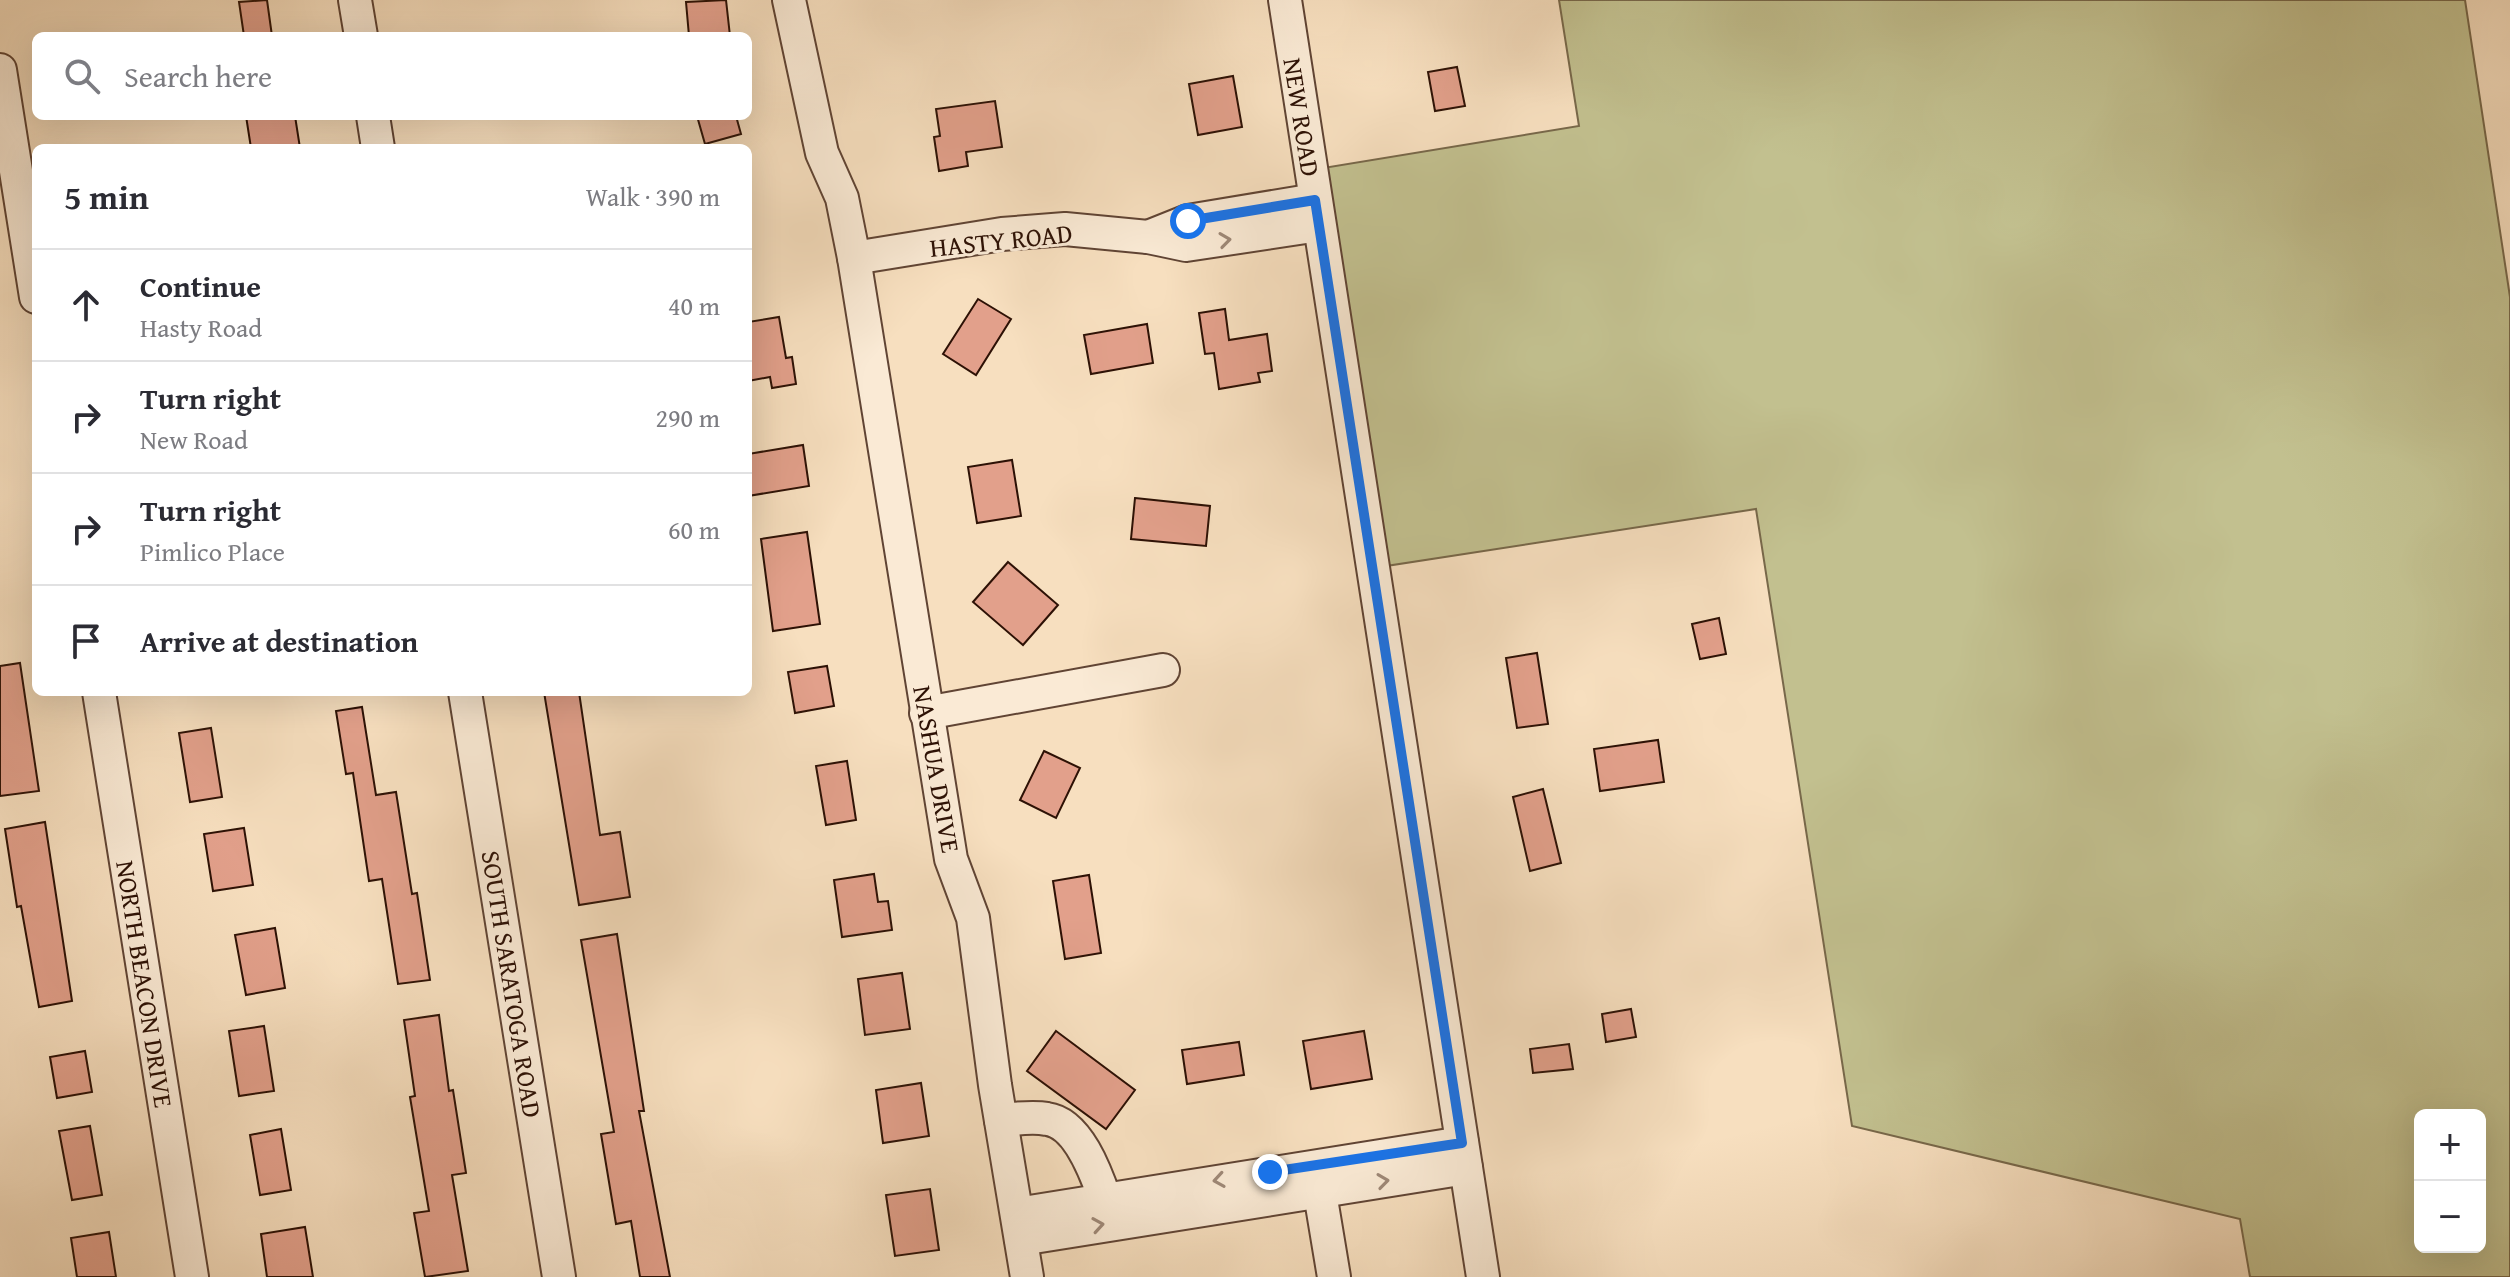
<!DOCTYPE html>
<meta charset="utf-8">
<style>
:root{--surface:#fff;--page:#f2f2f3;--text:#2b2b33;--muted:#7c7c81;--line:#e1e1e2}
body{margin:0;font-family:"Gentium Book Plus",serif;background:var(--page);color:var(--text)}
.controls{position:absolute;right:24px;bottom:24px;display:grid;overflow:hidden;border-radius:12px;box-shadow:0 8px 32px #0002}
.controls button{width:72px;height:72px;display:grid;place-items:center;padding:0;border:0;border-bottom:2px solid var(--line);background:var(--surface);color:var(--text);font:40px sans-serif}
.stop{position:absolute;width:24px;height:24px;margin:-18px;border:6px solid #1a73e8;border-radius:50%;background:#fff}
.stop.end{background:#1a73e8;border-color:#fff;box-shadow:0 2px 8px #0008}
.list{margin:0;padding:0;list-style:none}
h2{display:flex;justify-content:space-between;align-items:center;height:104px;margin:0;padding:0 32px;font-size:34px}
h2 small{font-size:26px;font-weight:400;color:var(--muted)}
.list li{display:grid;grid-template-columns:52px 1fr auto;gap:24px;align-items:center;box-sizing:border-box;height:112px;padding:0 32px;border-top:2px solid var(--line)}
.list b{display:block;font-size:30px;white-space:nowrap}
.list p{margin:0;font-size:26px;white-space:nowrap;color:var(--muted)}
.list em{font-size:26px;font-style:normal;color:var(--muted)}
.icon{flex:none;width:44px;height:44px;fill:none;stroke:currentColor;stroke-width:2;stroke-linecap:round;stroke-linejoin:round}
.map{position:relative;flex:none;width:2510px;height:1277px;overflow:hidden}
.search{position:absolute;background:var(--surface);box-shadow:0 8px 32px #0002;left:32px;top:32px;width:720px;height:88px;display:flex;align-items:center;gap:20px;box-sizing:border-box;padding:0 28px;border-radius:12px;color:var(--muted);font-size:30px}
.panel{position:absolute;background:var(--surface);box-shadow:0 8px 32px #0002;left:32px;top:144px;width:720px;height:552px;border-radius:12px}
.map>svg:first-child{display:block}
.green{fill:#c2c08f;stroke:#78684a;stroke-width:2;fill-rule:evenodd}
.building{fill:#e2a08b;stroke:#2d1105;stroke-width:2}
.lines{fill:none;stroke-linecap:round;stroke-linejoin:round}
.minor-casing{stroke:#604434;stroke-width:36}
.minor{stroke:#faead5;stroke-width:32}
.oneway{stroke:#9e8877}
.route{stroke:#1a73e8;stroke-width:10}
.labels{text-anchor:middle;dominant-baseline:central;stroke-width:6;stroke-linejoin:round;paint-order:stroke}
.street-label{font-size:26px;fill:#2d1105;stroke:#faead5}
</style>
<div class="map">
<svg width="2510" height="1277" viewBox="0 0 2510 1277">
<rect width="100%" height="100%" fill="#f7dfbf"/>
<filter id="stains"><feTurbulence type="fractalNoise" baseFrequency=".0025" numOctaves="4"/><feColorMatrix values="0 0 0 0 .2 0 0 0 0 .09 0 0 0 0 .02 0 0 0 .5 -.17"/></filter>
<radialGradient id="worn" r=".72"><stop offset=".6" stop-color="#630" stop-opacity="0"/><stop offset="1" stop-color="#630" stop-opacity=".3"/></radialGradient>
<path class="green" d="M1559 0H2465L2510 297V1277H2250L2240 1219 1852 1126 1756 509 1373 568 1311 170 1579 126ZM2420 1115H2480V1247H2420Z"/>
<g class="building">
<path d="M267 0 272 36H244L239 2Z"/>
<path d="M726 0 730 36H689L686 2Z"/>
<path d="M1457 67 1465 106 1435 111 1428 72Z"/>
<path d="M1233 76 1242 127 1198 135 1189 84Z"/>
<path d="M995 101 1002 147 966 152 968 166 939 171 934 137 940 136 936 109Z"/>
<path d="M246 116H295L300 148H251Z"/>
<path d="M697 116H736L741 134 705 144Z"/>
<path d="M978 299 1011 319 976 375 943 354Z"/>
<path d="M1225 309 1229 340 1267 334 1272 371 1258 373 1260 382 1219 389 1214 353 1205 354 1199 313Z"/>
<path d="M779 317 786 358 792 357 796 384 772 388 770 377 748 381V322Z"/>
<path d="M1147 324 1153 363 1091 374 1084 335Z"/>
<path d="M803 445 809 486 748 496V454Z"/>
<path d="M1012 460 1021 516 977 523 968 467Z"/>
<path d="M1135 498 1210 506 1206 546 1131 539Z"/>
<path d="M807 532 820 624 773 631 761 539Z"/>
<path d="M1008 562 1058 605 1023 645 973 602Z"/>
<path d="M1719 618 1726 654 1700 659 1692 624Z"/>
<path d="M1537 653 1548 724 1517 728 1506 658Z"/>
<path d="M20 663 39 791 0 796V666Z"/>
<path d="M827 666 834 706 795 713 788 672Z"/>
<path d="M544 692H579L600 835 620 832 630 897 579 905Z"/>
<path d="M362 707 376 795 396 792 412 894 417 893 430 980 398 984 382 879 369 881 353 773 346 774 336 711Z"/>
<path d="M211 728 222 797 190 802 179 733Z"/>
<path d="M1658 740 1664 782 1600 791 1594 749Z"/>
<path d="M1044 751 1080 768 1056 818 1020 800Z"/>
<path d="M847 761 856 820 826 825 816 766Z"/>
<path d="M1543 789 1561 863 1530 871 1513 797Z"/>
<path d="M45 822 72 1001 39 1007 21 906 17 907 5 829Z"/>
<path d="M244 828 253 885 213 891 204 834Z"/>
<path d="M874 874 878 902 888 901 892 930 842 937 834 880Z"/>
<path d="M1089 875 1101 953 1065 959 1053 881Z"/>
<path d="M275 928 285 988 246 995 235 935Z"/>
<path d="M617 934 644 1111H639L670 1277H640L631 1221 616 1224 601 1134 614 1132 581 940Z"/>
<path d="M902 973 910 1029 865 1035 858 979Z"/>
<path d="M1631 1009 1636 1037 1606 1042 1602 1014Z"/>
<path d="M439 1015 449 1091 453 1090 466 1173 452 1175 468 1271 425 1277 414 1213 429 1211 410 1097 415 1096 404 1020Z"/>
<path d="M264 1026 274 1091 239 1096 229 1031Z"/>
<path d="M1056 1031 1135 1090 1106 1129 1027 1071Z"/>
<path d="M1364 1031 1372 1079 1311 1089 1303 1041Z"/>
<path d="M1239 1042 1244 1075 1187 1084 1182 1050Z"/>
<path d="M1569 1044 1573 1069 1533 1073 1530 1049Z"/>
<path d="M85 1051 92 1092 57 1098 50 1057Z"/>
<path d="M921 1083 929 1136 883 1143 876 1090Z"/>
<path d="M90 1126 102 1195 72 1200 59 1131Z"/>
<path d="M281 1129 291 1190 260 1195 250 1135Z"/>
<path d="M930 1189 939 1250 895 1256 886 1195Z"/>
<path d="M305 1227 313 1277H267L261 1234Z"/>
<path d="M109 1232 116 1277H77L71 1238Z"/>
</g>
<g class="lines">
<g class="minor-casing">
<g id="minor">
<path d="M355 0 361 36"/>
<path d="M789 0 822 153 842 198 854 258 951 859 973 918 995 1085 1027 1277"/>
<path d="M1285 0 1483 1277"/>
<path d="M0 70 36 297"/>
<path d="M373 116 378 148"/>
<path d="M1148 237 1188 221 1315 200"/>
<path d="M854 258 1002 234 1065 229 1148 237 1186 245 1319 225"/>
<path d="M99 692 192 1277"/>
<path d="M465 692 559 1277"/>
<path d="M926 713 1163 670"/>
<path d="M1001 1120C1016 1119 1032 1116 1047 1119 1078 1123 1096 1173 1105 1199"/>
<path d="M1316 1169 1334 1277"/>
<path d="M1017 1214 1462 1143"/>
<path d="M1021 1239 1466 1168"/>
</g>
</g>
<use href="#minor" class="minor"/>
</g>
<defs><path id="oneway-chevron" d="M-2-3.5L2.5 0L-2 3.5" fill="none" stroke-width="1.6" stroke-linecap="round" stroke-linejoin="round" transform="scale(2)"/></defs>
<g class="oneway">
<use href="#oneway-chevron" transform="translate(1225 240) rotate(-8)"/>
<use href="#oneway-chevron" transform="translate(1219 1180) rotate(171)"/>
<use href="#oneway-chevron" transform="translate(1383 1181) rotate(-8)"/>
<use href="#oneway-chevron" transform="translate(1098 1225) rotate(-9)"/>
</g>
<g class="lines">
<path class="route" d="M1188 221 1315 200 1462 1143 1270 1172"/>
</g>
<g class="labels">
<g class="street-label">
<text transform="translate(1302 117) rotate(81)">NEW ROAD</text>
<text transform="translate(1001 240) rotate(-6)">HASTY ROAD</text>
<text transform="translate(937 769) rotate(80)">NASHUA DRIVE</text>
<text transform="translate(145 984) rotate(81)">NORTH BEACON DRIVE</text>
<text transform="translate(512 984) rotate(81)">SOUTH SARATOGA ROAD</text>
</g>
</g>
<rect width="100%" height="100%" filter="url(#stains)"/>
<rect width="100%" height="100%" fill="url(#worn)"/>
</svg>
<div class="controls">
<button>+</button>
<button>−</button>
</div>
<div class="stop" style="left:1188px;top:221px"></div>
<div class="stop end" style="left:1270px;top:1172px"></div>
<div class="search"><svg class="icon" aria-label="search" viewBox="0 0 24 24"><circle cx="10" cy="10" r="6"/><path d="M15 15l6 6"/></svg>Search here</div>
<section class="panel">
<h2>5 min<small>Walk · 390 m</small></h2>
<ul class="list">
<li><svg class="icon" aria-label="ahead" viewBox="0 0 24 24"><path d="M12 20V5M6 11l6-6 6 6"/></svg><div><b>Continue</b><p>Hasty Road</p></div><em>40 m</em></li>
<li><svg class="icon" aria-label="right" viewBox="0 0 24 24"><path d="M7 20v-9h11M14 6l5 5-5 5"/></svg><div><b>Turn right</b><p>New Road</p></div><em>290 m</em></li>
<li><svg class="icon" aria-label="right" viewBox="0 0 24 24"><path d="M7 20v-9h11M14 6l5 5-5 5"/></svg><div><b>Turn right</b><p>Pimlico Place</p></div><em>60 m</em></li>
<li><svg class="icon" aria-label="arrive" viewBox="0 0 24 24"><path d="M6 21V4h12l-3 4 3 4H6"/></svg><div><b>Arrive at destination</b></div></li>
</ul>
</section>
</div>
